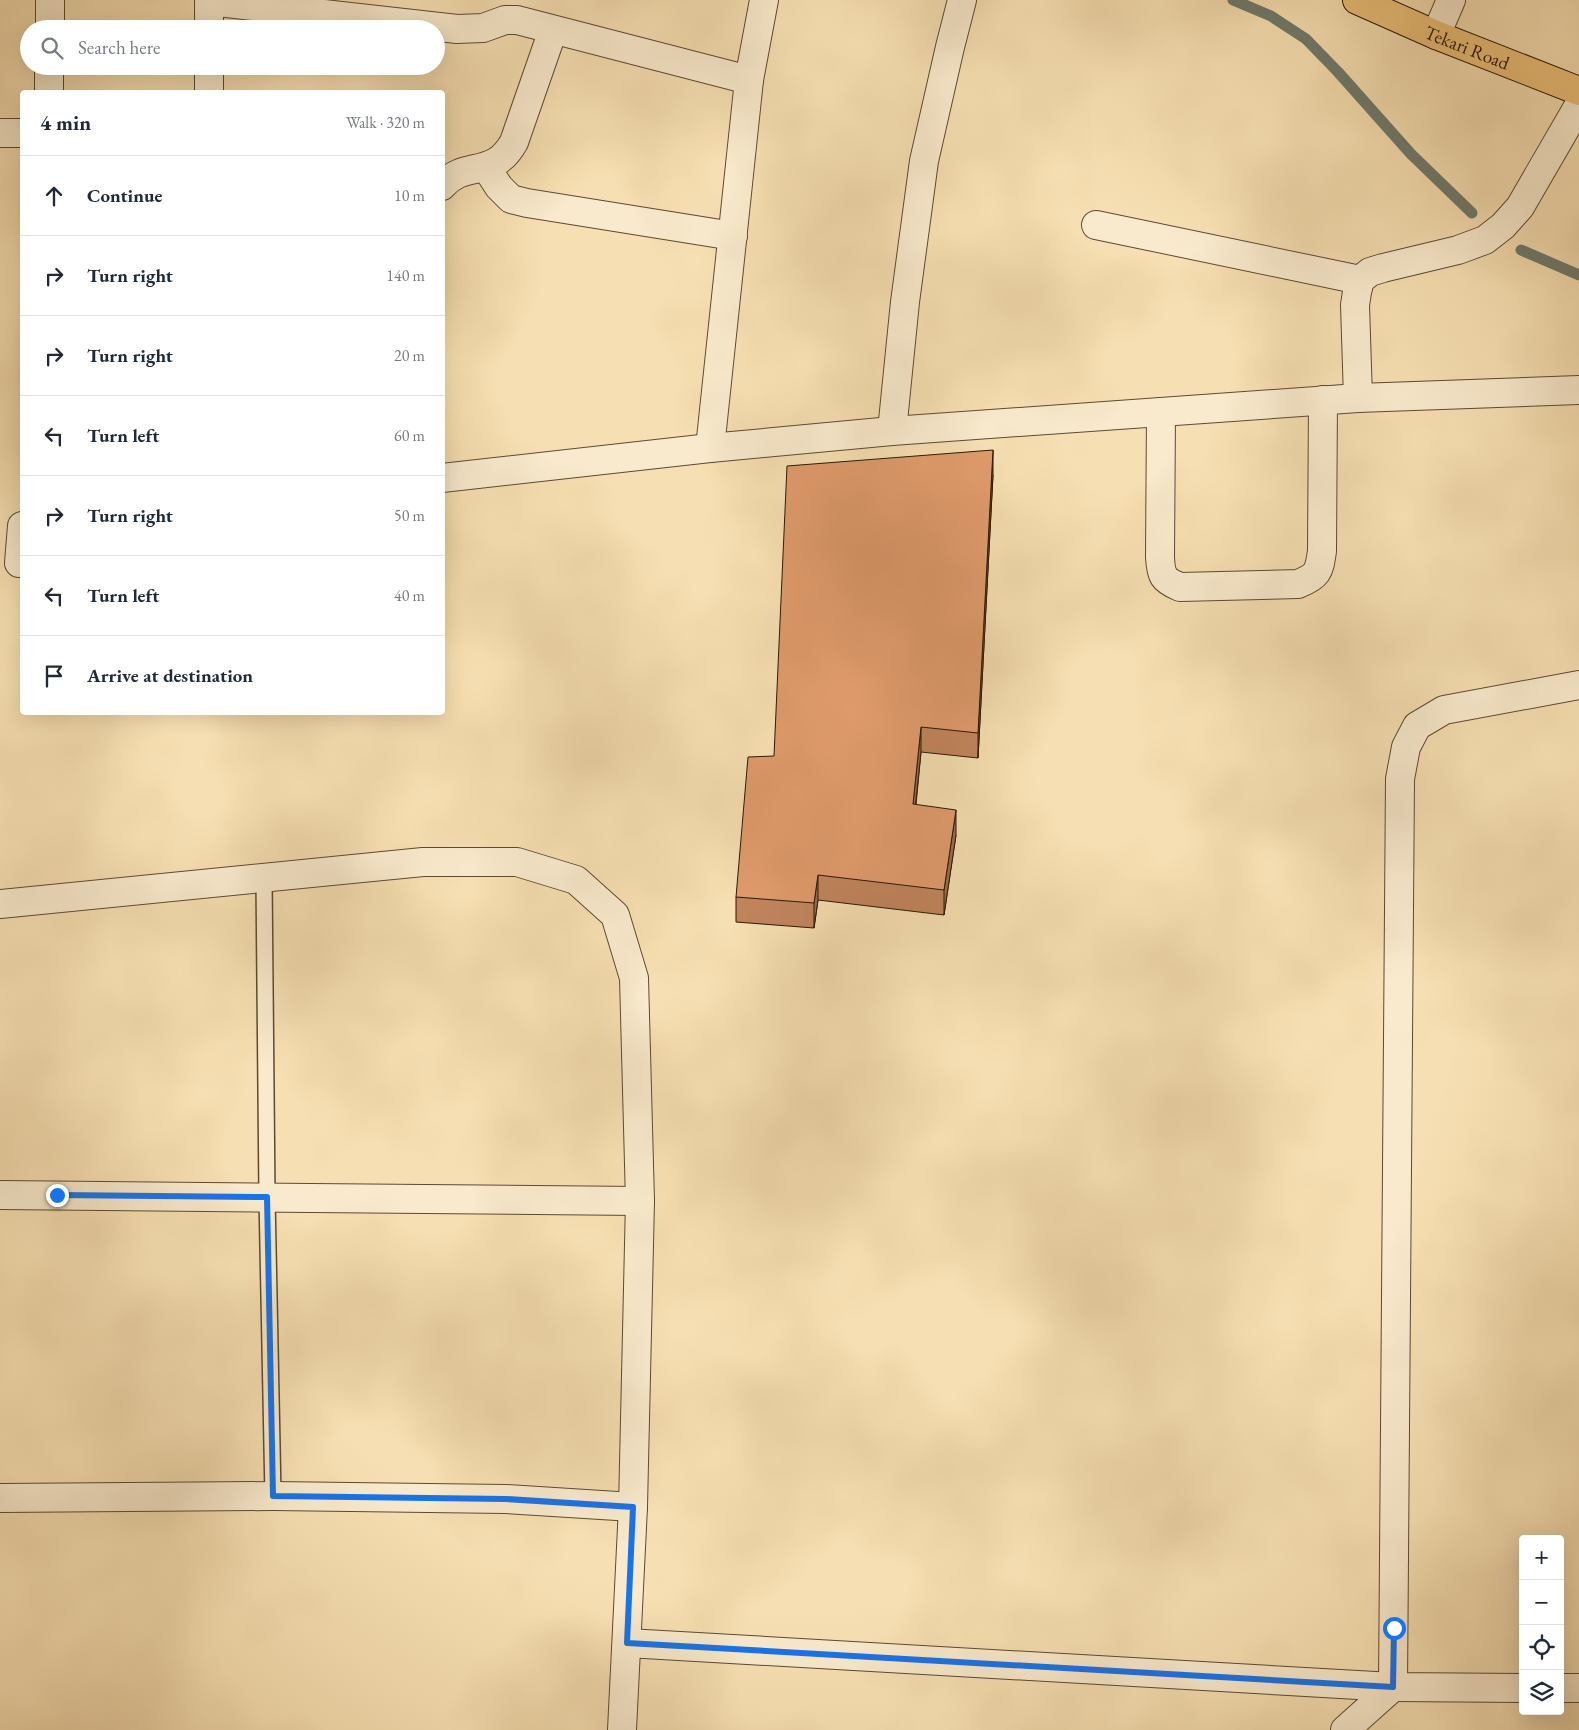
<!DOCTYPE html>
<meta charset="utf-8">
<style>
:root{--surface:#fff;--page:#f2f2f3;--text:#1f2937;--muted:#747a83;--line:#e0e1e3}
body{margin:0;font-family:"EB Garamond",serif;background:var(--page);color:var(--text)}
.controls{position:absolute;right:15px;bottom:15px;display:grid;overflow:hidden;border-radius:5px;box-shadow:0 5px 20px #0002}
.controls button{width:45px;height:45px;display:grid;place-items:center;padding:0;border:0;border-bottom:1px solid var(--line);background:var(--surface);color:var(--text);font:25px sans-serif}
.stop{position:absolute;width:15px;height:15px;margin:-11px;border:4px solid #1a73e8;border-radius:50%;background:#fff}
.stop.end{background:#1a73e8;border-color:#fff;box-shadow:0 1px 5px #0008}
.list{margin:0;padding:0;list-style:none}
h2{display:flex;justify-content:space-between;align-items:center;height:65px;margin:0;padding:0 20px;font-size:21px}
h2 small{font-size:16px;font-weight:400;color:var(--muted)}
.list li{display:grid;grid-template-columns:32px 1fr auto;gap:15px;align-items:center;box-sizing:border-box;height:80px;padding:0 20px;border-top:1px solid var(--line)}
.list b{display:block;font-size:19px;white-space:nowrap}
.list em{font-size:16px;font-style:normal;color:var(--muted)}
.icon{flex:none;width:28px;height:28px;fill:none;stroke:currentColor;stroke-width:2;stroke-linecap:round;stroke-linejoin:round}
.map{position:relative;flex:none;width:1579px;height:1730px;overflow:hidden}
.search{position:absolute;background:var(--surface);box-shadow:0 5px 20px #0002;left:20px;top:20px;width:425px;height:55px;display:flex;align-items:center;gap:12px;box-sizing:border-box;padding:0 18px;border-radius:28px;color:var(--muted);font-size:19px}
.panel{position:absolute;background:var(--surface);box-shadow:0 5px 20px #0002;left:20px;top:90px;width:425px;height:625px;border-radius:5px}
.map>svg:first-child{display:block}
.lines{fill:none;stroke-linecap:round;stroke-linejoin:round}
.stream{stroke:#6f7a6c;stroke-width:11}
.service-casing{stroke:#5c4a32;stroke-width:18}
.minor-casing{stroke:#5c4a32;stroke-width:30}
.trunk-casing{stroke:#291807;stroke-width:30}
.service{stroke:#f9eacd;stroke-width:15}
.minor{stroke:#f9eacd;stroke-width:28}
.trunk{stroke:#ebc079;stroke-width:28}
.wall{fill:#c1855d;stroke:#291807}
.shaded-wall{fill:#9d6c4c;stroke:#291807}
.building{fill:#e09b6c;stroke:#291807}
.route{stroke:#1a73e8;stroke-width:6}
.labels{text-anchor:middle;dominant-baseline:central;stroke-width:4;stroke-linejoin:round;paint-order:stroke}
.street-label{font-size:19px;fill:#291807;stroke:#f9eacd}
</style>
<div class="map">
<svg width="1579" height="1730" viewBox="0 0 1579 1730">
<rect width="100%" height="100%" fill="#f6dfb2"/>
<filter id="stains"><feTurbulence type="fractalNoise" baseFrequency=".004" numOctaves="4"/><feColorMatrix values="0 0 0 0 .2 0 0 0 0 .09 0 0 0 0 .02 0 0 0 .5 -.17"/></filter>
<radialGradient id="worn" r=".72"><stop offset=".6" stop-color="#630" stop-opacity="0"/><stop offset="1" stop-color="#630" stop-opacity=".3"/></radialGradient>
<g class="lines">
<g class="stream">
<path d="M1233 0 1271 16 1306 39 1338 72 1411 154 1472 213"/>
<path d="M1521 250 1579 275"/>
</g>
<g class="service-casing">
<path id="service" d="M264 878 267 1197 273 1496"/>
</g>
<g class="minor-casing">
<g id="minor">
<path d="M209 0V29"/>
<path d="M209 1 457 29 483 28 505 20H517L749 80"/>
<path d="M50 29V0"/>
<path d="M1436 35 1451 0"/>
<path d="M209 66V92"/>
<path d="M49 92V66"/>
<path d="M0 133H22"/>
<path d="M486 167 499 187 511 199 527 203 733 236"/>
<path d="M442 186C465 159 493 180 514 142L553 30"/>
<path d="M1096 225 1360 280"/>
<path d="M1358 398 1355 305 1357 292 1360 280 1370 272 1383 268 1458 250 1485 240 1503 226 1520 207 1579 105"/>
<path d="M1161 412 1160 557C1161 576 1163 580 1180 587L1298 584C1318 576 1319 572 1322 551L1323 400"/>
<path d="M892 431 905 302 924 161 950 47 962 0"/>
<path d="M710 448 749 80 764 0"/>
<path d="M442 478 710 448 892 431 1358 398 1579 390"/>
<path d="M19 563 22 526"/>
<path d="M0 904 423 862H517L576 880 615 915 634 978 640 1201 633 1507 622 1730"/>
<path d="M0 1195 640 1201"/>
<path d="M0 1498 273 1496 506 1499 633 1507"/>
<path d="M627 1643 1393 1687 1523 1688"/>
<path d="M1560 1688H1579"/>
<path d="M1345 1730 1393 1687 1400 779 1406 747 1417 726 1444 710 1579 685"/>
</g>
</g>
<g class="trunk-casing">
<g id="trunk">
<path id="s1" d="M1357 0 1436 35 1579 91"/>
</g>
</g>
<use href="#service" class="service"/>
<use href="#minor" class="minor"/>
<use href="#trunk" class="trunk"/>
</g>
<path class="wall" d="M993 475 978 758 921 752 916 805 956 835 944 915 818 900 814 928 736 922V897Z"/>
<g class="shaded-wall">
<path d="M993 450V475L978 758V733Z"/>
<path d="M921 727V752L913 829V804Z"/>
<path d="M956 810V835L944 915V890Z"/>
<path d="M818 875V900L814 928V903Z"/>
</g>
<path class="building" d="M993 450 978 733 921 727 913 804 956 810 944 890 818 875 814 903 736 897 748 757 774 756 787 466Z"/>
<g class="lines">
<path class="route" d="M57 1195 267 1197 273 1496 506 1499 633 1507 627 1643 1393 1687 1394 1628"/>
</g>
<g class="labels">
<g class="street-label">
<text stroke="none"><textPath href="#s1" startOffset="120">Tekari Road</textPath></text>
</g>
</g>
<rect width="100%" height="100%" filter="url(#stains)"/>
<rect width="100%" height="100%" fill="url(#worn)"/>
</svg>
<div class="controls">
<button>+</button>
<button>−</button>
<button><svg class="icon" aria-label="locate" viewBox="0 0 24 24"><circle cx="12" cy="12" r="6"/><path d="M12 2v4M12 18v4M2 12h4M18 12h4"/></svg></button>
<button><svg class="icon" aria-label="layers" viewBox="0 0 24 24"><path d="M12 4l9 5-9 5-9-5zM3 14l9 5 9-5"/></svg></button>
</div>
<div class="stop" style="left:1394px;top:1628px"></div>
<div class="stop end" style="left:57px;top:1195px"></div>
<div class="search"><svg class="icon" aria-label="search" viewBox="0 0 24 24"><circle cx="10" cy="10" r="6"/><path d="M15 15l6 6"/></svg>Search here</div>
<section class="panel">
<h2>4 min<small>Walk · 320 m</small></h2>
<ul class="list">
<li><svg class="icon" aria-label="ahead" viewBox="0 0 24 24"><path d="M12 20V5M6 11l6-6 6 6"/></svg><div><b>Continue</b></div><em>10 m</em></li>
<li><svg class="icon" aria-label="right" viewBox="0 0 24 24"><path d="M7 20v-9h11M14 6l5 5-5 5"/></svg><div><b>Turn right</b></div><em>140 m</em></li>
<li><svg class="icon" aria-label="right" viewBox="0 0 24 24"><path d="M7 20v-9h11M14 6l5 5-5 5"/></svg><div><b>Turn right</b></div><em>20 m</em></li>
<li><svg class="icon" aria-label="left" viewBox="0 0 24 24"><path d="M17 20v-9H6M10 6l-5 5 5 5"/></svg><div><b>Turn left</b></div><em>60 m</em></li>
<li><svg class="icon" aria-label="right" viewBox="0 0 24 24"><path d="M7 20v-9h11M14 6l5 5-5 5"/></svg><div><b>Turn right</b></div><em>50 m</em></li>
<li><svg class="icon" aria-label="left" viewBox="0 0 24 24"><path d="M17 20v-9H6M10 6l-5 5 5 5"/></svg><div><b>Turn left</b></div><em>40 m</em></li>
<li><svg class="icon" aria-label="arrive" viewBox="0 0 24 24"><path d="M6 21V4h12l-3 4 3 4H6"/></svg><div><b>Arrive at destination</b></div></li>
</ul>
</section>
</div>
